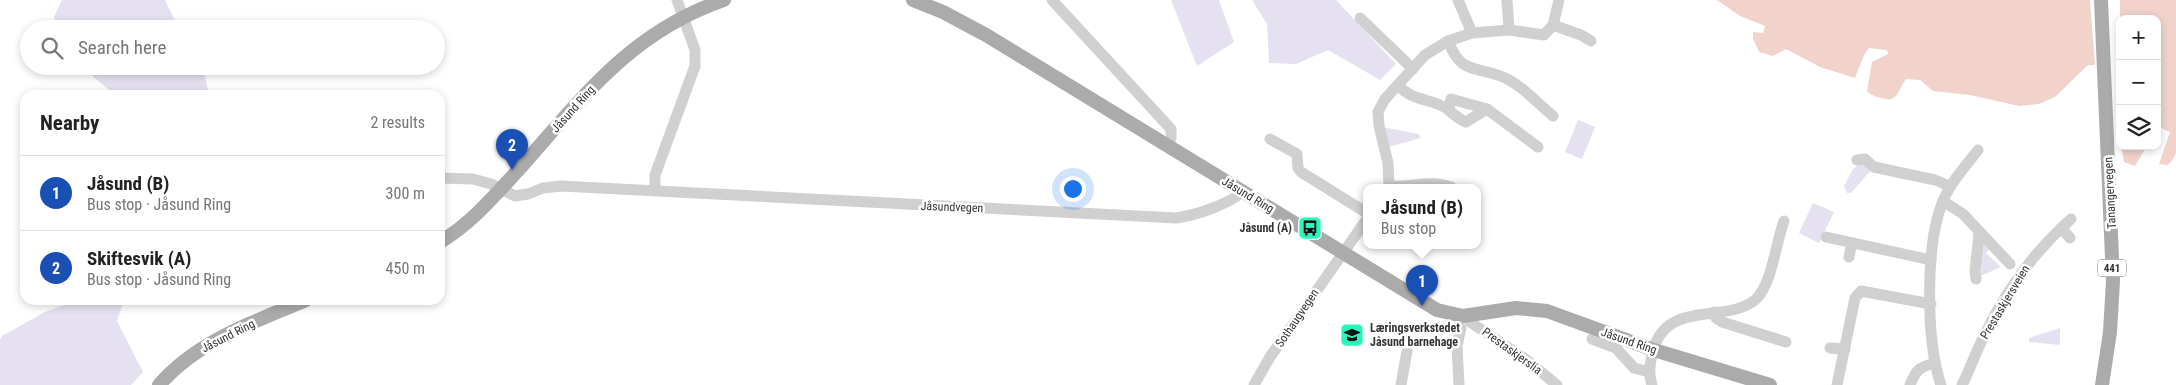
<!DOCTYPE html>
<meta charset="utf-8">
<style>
:root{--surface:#fff;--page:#f2f2f2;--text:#222;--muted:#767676;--line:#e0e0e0;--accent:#258167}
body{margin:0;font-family:"Roboto Condensed",sans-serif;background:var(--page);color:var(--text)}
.controls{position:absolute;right:15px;top:15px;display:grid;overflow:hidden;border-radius:10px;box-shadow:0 2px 8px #0003}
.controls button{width:45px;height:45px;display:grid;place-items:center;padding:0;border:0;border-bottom:1px solid var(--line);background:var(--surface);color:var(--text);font:25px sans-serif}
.you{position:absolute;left:1072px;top:188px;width:18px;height:18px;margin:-12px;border:4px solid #fff;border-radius:50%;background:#1a73e8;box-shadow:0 0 0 8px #1a73e833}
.badge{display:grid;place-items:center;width:32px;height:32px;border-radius:50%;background:var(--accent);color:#fff;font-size:16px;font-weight:700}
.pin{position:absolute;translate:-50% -41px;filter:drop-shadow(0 1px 2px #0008)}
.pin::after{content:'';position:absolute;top:26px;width:18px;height:15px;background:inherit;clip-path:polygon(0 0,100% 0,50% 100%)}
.popup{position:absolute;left:1363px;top:184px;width:118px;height:65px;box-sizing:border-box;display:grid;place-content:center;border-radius:10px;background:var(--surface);filter:drop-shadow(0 1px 4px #0005);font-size:16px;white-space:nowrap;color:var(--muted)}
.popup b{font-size:19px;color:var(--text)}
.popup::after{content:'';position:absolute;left:50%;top:100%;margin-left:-10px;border:10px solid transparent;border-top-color:var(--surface)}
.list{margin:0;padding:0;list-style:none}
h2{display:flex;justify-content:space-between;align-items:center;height:65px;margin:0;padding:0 20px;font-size:21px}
h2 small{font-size:16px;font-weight:400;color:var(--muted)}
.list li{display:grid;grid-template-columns:32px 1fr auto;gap:15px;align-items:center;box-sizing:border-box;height:75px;padding:0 20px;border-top:1px solid var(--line)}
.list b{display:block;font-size:19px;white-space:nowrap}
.list p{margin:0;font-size:16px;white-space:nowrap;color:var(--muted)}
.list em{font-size:16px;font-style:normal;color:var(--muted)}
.icon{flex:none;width:28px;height:28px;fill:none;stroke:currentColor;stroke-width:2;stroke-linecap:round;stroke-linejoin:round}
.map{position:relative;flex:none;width:2176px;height:385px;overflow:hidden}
.search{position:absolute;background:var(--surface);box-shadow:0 2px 8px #0003;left:20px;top:20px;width:425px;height:55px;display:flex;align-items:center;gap:12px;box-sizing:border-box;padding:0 18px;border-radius:28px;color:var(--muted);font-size:19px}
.panel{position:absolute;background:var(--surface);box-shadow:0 2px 8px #0003;left:20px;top:90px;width:425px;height:215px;border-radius:15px}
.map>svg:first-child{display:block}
.green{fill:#e5e1f0}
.water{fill:#f1d3cc}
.pier{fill:#fff}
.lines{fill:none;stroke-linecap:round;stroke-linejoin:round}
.minor{stroke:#d0d0d0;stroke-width:11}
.major{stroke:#ababab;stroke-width:14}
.labels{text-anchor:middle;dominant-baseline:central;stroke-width:5;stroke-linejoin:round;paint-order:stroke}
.shield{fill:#fff;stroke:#707070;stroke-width:1}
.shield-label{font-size:11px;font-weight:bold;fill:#333}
.street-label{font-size:12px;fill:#333;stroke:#fff}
.poi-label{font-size:12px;font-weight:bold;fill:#333;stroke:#fff;text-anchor:end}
</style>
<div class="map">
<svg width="2176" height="385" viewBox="0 0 2176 385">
<rect width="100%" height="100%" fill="#fff"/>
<g class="green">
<path d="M62 0H165L179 29H58L54 17Z"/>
<path d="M1171 0H1219L1234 42 1197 66Z"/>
<path d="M1252 0H1336L1396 64 1380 80 1328 50 1296 64 1269 63 1267 24Z"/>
<path d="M81 66H199L205 76 209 95H110L108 89Z"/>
<path d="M1578 120 1595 127 1582 159 1565 152Z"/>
<path d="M1382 127 1419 134 1421 138 1389 147Z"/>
<path d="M1863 162 1872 169 1851 193H1847L1844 186 1853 169Z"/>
<path d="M1813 203 1834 212 1819 243 1799 233Z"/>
<path d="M1983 244 1991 247 1986 253 2001 267 1983 275H1981L1980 248Z"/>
<path d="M78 300H124L117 321 143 372 131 385H0V340L2 336 45 312Z"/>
<path d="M2060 328V345L2029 342V338Z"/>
</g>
<g class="water">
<path d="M1717 0H2090L2095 65H2088L2055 97 2039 104 2019 106 1970 95 1933 91 1920 80 1906 79C1898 90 1898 104 1881 98 1875 96 1870 95 1867 91L1872 62 1888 54 1887 50 1869 48 1864 55 1855 78 1820 67 1786 49 1773 56 1759 52 1753 39V32L1763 33 1765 26 1740 16Z"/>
<path d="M2114 0H2176V153L2172 161 2167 165 2159 164 2170 132 2161 128 2157 133V19H2120Z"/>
<path d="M2121 146H2147L2135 166 2124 162Z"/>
</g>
<path class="pier" d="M2112 0H2120V137L2117 135 2114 105Z"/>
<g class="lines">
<g class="minor">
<path d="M1052 0 1171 129V138L1167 145"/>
<path d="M1458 0 1472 33"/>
<path d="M1507 0 1509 30"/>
<path d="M1360 18 1413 69"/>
<path d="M1553 25 1581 35 1591 41"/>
<path d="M1448 41C1462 76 1475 65 1503 77 1522 85 1538 104 1553 116"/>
<path d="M1398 85C1410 99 1424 98 1440 105 1450 109 1455 118 1466 122L1487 109"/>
<path d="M1449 110 1451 99 1487 109 1538 147"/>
<path d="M1270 139 1297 154 1298 168 1301 172 1367 213"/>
<path d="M1857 160 1865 159 1874 167 1935 180 1950 186"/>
<path d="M440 178 473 179 491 184 515 196 528 194 543 188 561 186 1176 218C1197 215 1226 205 1243 192"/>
<path d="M1389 186C1412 188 1429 179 1451 187"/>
<path d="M1389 187 1388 163 1379 126 1378 112 1385 99 1425 55 1448 41 1472 33 1509 30 1544 35 1553 25 1559 0"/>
<path d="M655 190V175L695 66V50L677 0"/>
<path d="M1943 201 1963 214 2010 264"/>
<path d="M2061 228 2070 238"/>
<path d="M1826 237 1931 260"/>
<path d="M1849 257 1852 243"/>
<path d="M1976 279 1975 271 1979 234"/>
<path d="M1714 312 1716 318 1722 322 1786 342"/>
<path d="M1469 315 1470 322 1524 358 1557 385"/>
<path d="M1592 339 1616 348 1634 368 1649 372"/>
<path d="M1830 348 1845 349"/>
<path d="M1254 385 1270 357 1367 219"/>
<path d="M1401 385 1407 351"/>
<path d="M1459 385 1457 346 1461 328"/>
<path d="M1652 385C1648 373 1650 363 1653 351 1667 298 1727 325 1756 299 1772 284 1776 242 1784 221"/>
<path d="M1837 385 1855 298 1861 291 1931 304"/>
<path d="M1910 385C1916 370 1919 367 1935 363"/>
<path d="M1941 385C1926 341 1925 244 1943 201 1951 182 1965 167 1978 150"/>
<path d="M1962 385C1970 369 1976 352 1984 336 2005 292 2035 251 2071 219"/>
</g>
<g class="major">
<path d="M913 0 943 12 986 35 1437 310 1463 316 1516 308 1547 311 1654 350 1770 385"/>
<path d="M2101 0 2113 281 2110 332 2102 385"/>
<path d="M440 242C472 223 496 194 521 167 583 97 631 32 724 0"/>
<path d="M159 385C197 341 254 322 306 300"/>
</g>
</g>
<defs>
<g id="bus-square" transform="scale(1.25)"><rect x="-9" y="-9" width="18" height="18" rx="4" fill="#29f5bc" stroke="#fff"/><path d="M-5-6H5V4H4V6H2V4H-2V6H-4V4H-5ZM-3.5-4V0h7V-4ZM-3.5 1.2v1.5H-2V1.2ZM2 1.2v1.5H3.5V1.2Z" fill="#111"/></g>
<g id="school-square" transform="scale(1.25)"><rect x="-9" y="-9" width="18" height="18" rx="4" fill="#29f5bc" stroke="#fff"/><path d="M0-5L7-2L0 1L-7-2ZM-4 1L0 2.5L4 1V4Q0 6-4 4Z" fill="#111"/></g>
</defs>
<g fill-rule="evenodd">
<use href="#bus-square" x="1310" y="228"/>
<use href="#school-square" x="1352" y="335"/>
</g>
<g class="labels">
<rect class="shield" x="2098" y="259.5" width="28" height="17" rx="4"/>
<g class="shield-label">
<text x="2112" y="268">441</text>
</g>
<g class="street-label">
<text transform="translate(573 109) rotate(-48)">Jåsund Ring</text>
<text transform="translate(2110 193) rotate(-93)">Tanangervegen</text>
<text transform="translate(1248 195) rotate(31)">Jåsund Ring</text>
<text transform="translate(952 207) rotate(2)">Jåsundvegen</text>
<text transform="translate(2005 302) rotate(-59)">Prestaskjersveien</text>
<text transform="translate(1297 318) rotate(-56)">Sothaugvegen</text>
<text transform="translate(228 336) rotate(-27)">Jåsund Ring</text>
<text transform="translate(1629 341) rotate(19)">Jåsund Ring</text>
<text transform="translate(1512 351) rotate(36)">Prestaskjerslia</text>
</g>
<g class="poi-label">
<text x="1292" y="228">Jåsund (A)</text>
<text x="1370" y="328" text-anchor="start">Læringsverkstedet<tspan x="1370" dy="14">Jåsund barnehage</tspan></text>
</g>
</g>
</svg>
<div class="controls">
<button>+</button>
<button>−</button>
<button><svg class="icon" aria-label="layers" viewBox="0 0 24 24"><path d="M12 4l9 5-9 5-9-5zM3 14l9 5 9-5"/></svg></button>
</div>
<div class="you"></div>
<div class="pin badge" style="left:1422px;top:306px;background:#1a4fb4">1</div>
<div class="popup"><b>Jåsund (B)</b>Bus stop</div>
<div class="pin badge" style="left:512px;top:170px;background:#1a4fb4">2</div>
<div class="search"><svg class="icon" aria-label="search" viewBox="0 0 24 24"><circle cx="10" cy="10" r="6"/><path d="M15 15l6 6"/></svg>Search here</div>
<section class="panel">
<h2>Nearby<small>2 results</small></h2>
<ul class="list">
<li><span class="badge" style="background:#1a4fb4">1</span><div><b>Jåsund (B)</b><p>Bus stop · Jåsund Ring</p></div><em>300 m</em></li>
<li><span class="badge" style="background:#1a4fb4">2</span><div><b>Skiftesvik (A)</b><p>Bus stop · Jåsund Ring</p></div><em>450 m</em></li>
</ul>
</section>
</div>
